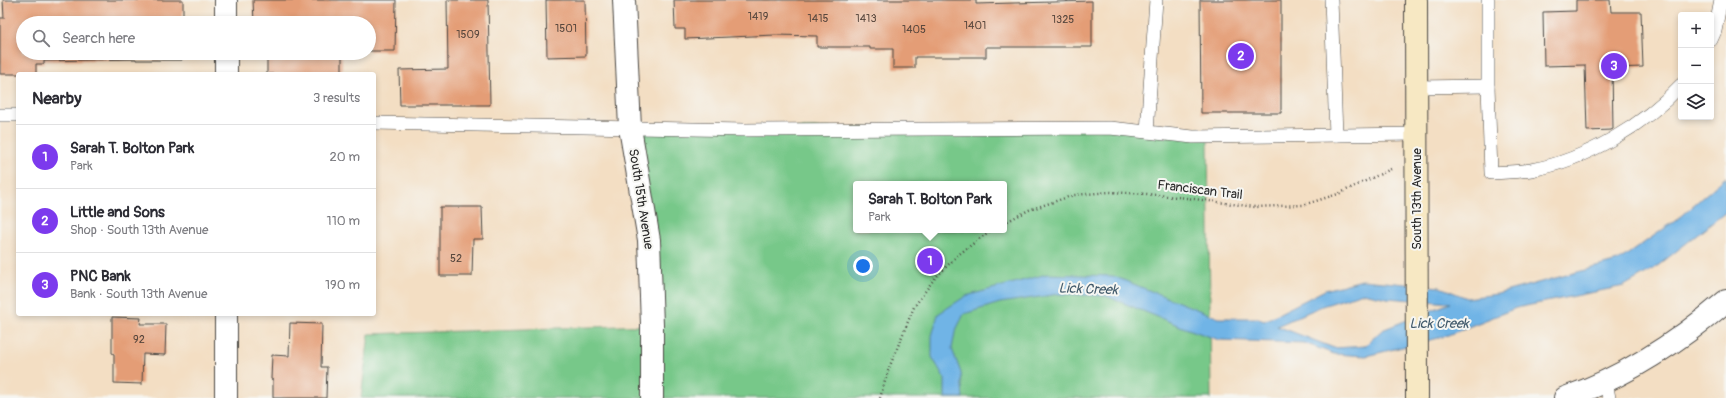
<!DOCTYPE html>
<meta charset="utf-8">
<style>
:root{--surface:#fff;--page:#f2f2f3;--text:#2b2b33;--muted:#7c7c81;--line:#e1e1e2;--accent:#7c3aed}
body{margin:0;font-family:Pangolin,sans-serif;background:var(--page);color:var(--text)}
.controls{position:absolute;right:12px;top:12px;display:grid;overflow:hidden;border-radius:4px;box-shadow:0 2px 6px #0003}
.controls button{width:36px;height:36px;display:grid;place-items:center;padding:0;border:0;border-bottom:1px solid var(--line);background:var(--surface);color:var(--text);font:20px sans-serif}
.you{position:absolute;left:863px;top:266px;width:14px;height:14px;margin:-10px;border:3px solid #fff;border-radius:50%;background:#1a73e8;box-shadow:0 0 0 6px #1a73e833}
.badge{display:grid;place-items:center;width:26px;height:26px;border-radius:50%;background:var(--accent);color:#fff;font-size:13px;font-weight:700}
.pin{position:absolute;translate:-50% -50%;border:2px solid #fff;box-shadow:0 1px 4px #0006}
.popup{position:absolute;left:853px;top:181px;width:154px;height:52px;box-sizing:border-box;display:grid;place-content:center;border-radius:4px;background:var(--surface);filter:drop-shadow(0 1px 3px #0005);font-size:13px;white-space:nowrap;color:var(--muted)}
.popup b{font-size:15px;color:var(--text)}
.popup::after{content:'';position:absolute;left:50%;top:100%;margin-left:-8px;border:8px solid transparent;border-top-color:var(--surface)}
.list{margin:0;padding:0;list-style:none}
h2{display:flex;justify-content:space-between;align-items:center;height:52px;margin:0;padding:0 16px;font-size:17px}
h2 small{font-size:13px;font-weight:400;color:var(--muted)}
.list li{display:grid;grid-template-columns:26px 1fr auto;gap:12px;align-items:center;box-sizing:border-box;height:64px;padding:0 16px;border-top:1px solid var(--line)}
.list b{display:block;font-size:15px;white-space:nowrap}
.list p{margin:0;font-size:13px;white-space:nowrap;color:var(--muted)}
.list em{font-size:13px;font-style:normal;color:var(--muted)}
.icon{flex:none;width:22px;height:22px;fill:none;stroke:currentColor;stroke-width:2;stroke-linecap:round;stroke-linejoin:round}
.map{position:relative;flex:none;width:1726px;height:398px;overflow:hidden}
.search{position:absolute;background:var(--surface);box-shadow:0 2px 6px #0003;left:16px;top:16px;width:360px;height:44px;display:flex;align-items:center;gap:10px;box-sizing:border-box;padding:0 14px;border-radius:22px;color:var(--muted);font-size:15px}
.panel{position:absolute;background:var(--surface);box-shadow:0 2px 6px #0003;left:16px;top:72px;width:360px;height:244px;border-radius:4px}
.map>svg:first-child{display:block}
.green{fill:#77c889;stroke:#517a5a;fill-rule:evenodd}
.water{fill:#70b4e6;stroke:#4e7088;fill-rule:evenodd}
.building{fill:#e49d76}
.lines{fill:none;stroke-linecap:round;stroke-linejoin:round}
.lane-casing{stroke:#494642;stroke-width:14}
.street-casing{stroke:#494642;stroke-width:24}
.secondary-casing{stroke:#494642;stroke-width:24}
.path{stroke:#494642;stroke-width:2.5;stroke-dasharray:1 3;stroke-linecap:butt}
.lane{stroke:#fff;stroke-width:13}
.street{stroke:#fff;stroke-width:22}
.secondary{stroke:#f7e8c3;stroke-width:22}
.labels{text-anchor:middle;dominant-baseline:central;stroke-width:4;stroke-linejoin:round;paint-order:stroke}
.number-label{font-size:11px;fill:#59483e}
.street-label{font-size:13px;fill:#2b2b2b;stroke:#f6f6f2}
.water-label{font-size:14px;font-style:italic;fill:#435b6c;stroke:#f6f6f2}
</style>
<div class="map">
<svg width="1726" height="398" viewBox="0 0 1726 398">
<rect width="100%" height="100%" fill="#f6f6f2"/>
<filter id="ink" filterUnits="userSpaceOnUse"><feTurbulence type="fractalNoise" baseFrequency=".025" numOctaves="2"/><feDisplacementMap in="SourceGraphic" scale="8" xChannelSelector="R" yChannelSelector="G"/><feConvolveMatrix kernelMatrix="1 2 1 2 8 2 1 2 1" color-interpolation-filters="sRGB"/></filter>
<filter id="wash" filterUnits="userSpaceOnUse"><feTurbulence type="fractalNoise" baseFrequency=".012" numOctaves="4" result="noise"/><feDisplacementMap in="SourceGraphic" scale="16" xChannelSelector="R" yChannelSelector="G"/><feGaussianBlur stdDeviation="0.9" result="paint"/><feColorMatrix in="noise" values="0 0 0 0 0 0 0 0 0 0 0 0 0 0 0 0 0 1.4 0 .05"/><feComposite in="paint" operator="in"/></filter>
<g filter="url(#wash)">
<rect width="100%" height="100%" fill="#f3dec3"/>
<path class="green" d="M630 128H1109L1208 136 1211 398H361L369 334 652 325ZM856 184H1004V230H856Z"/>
<path class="water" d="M1726 177V212L1655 268 1624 286 1516 308 1443 337 1366 356 1334 354 1304 343 1219 340 1185 328 1106 296 1059 294 1000 303 964 314 955 332 952 349 961 373 963 398H945V379L932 357V336L938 314 966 296 1047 274 1113 276 1219 318H1257L1264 321 1325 290 1362 280 1440 287 1467 298 1497 294 1618 261 1675 221ZM1363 293 1387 298 1450 303 1382 330 1365 346 1334 348 1277 326 1322 306Z"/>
<g id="blocks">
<g class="building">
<path d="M3 0H183V23H23V53H182V60H136V59L44 61V64H36V74H0V18H4Z"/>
<path d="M253 0H396L395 51H369V23H254Z"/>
<path d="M447 0H488L490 105H400L399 70 448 69Z"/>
<path d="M546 0H585L586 56 547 57Z"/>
<path d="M674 0H976V4L1092 1V47H986V57H915V68H893V49H870V47H817V36L775 35 685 39V29H675Z"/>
<path d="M1200 0H1281V113H1201Z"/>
<path d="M1576 0H1610L1611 12H1641L1643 67 1612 68 1613 129 1611 130 1587 131 1585 65 1544 66 1543 12 1576 11Z"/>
<rect x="267" y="53" width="75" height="21"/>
<path d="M440 207H482L483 239H473L472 276H440Z"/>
<path d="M112 317 141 318 140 324H166L165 355 143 354 142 384 114 383V354L112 353Z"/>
<path d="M290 323 322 324 321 367H327L326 398H273V380L271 379 272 355 289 356Z"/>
</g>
</g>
</g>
<g filter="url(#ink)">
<use href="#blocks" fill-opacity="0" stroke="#494642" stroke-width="1"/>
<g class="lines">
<g class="lane-casing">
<g id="lane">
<path d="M1331 0 1336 135"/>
<path d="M1488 0V86L1491 173C1504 172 1518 172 1531 170 1586 160 1644 125 1681 85"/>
<path d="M1711 40 1715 31 1721 0"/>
<path d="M1417 87 1488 86"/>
<path d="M0 115H18"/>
<path d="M374 123 745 130 1110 128 1193 137 1417 134"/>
<path d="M1147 132 1156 0"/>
<path d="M1606 382 1609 398"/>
</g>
</g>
<g class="street-casing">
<g id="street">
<path d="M226 0V23"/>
<path d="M624 0 630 128 649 240 652 325V398"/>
<path d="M226 53V74"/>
<path d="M226 398V314"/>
<path d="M1565 398C1625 377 1677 343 1726 301"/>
</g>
</g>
<g class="secondary-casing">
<path id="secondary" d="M1416 0 1417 398"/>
</g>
<g class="path">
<path d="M1004 223 1029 210 1074 195 1110 192 1147 194 1187 198 1255 207 1303 205 1338 194 1391 169"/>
<path d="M880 398 889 368 914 307 934 279 958 255 991 230"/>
</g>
<use href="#lane" class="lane"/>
<use href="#street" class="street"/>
<use href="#secondary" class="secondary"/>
</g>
</g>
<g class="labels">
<g class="number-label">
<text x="758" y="16">1419</text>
<text x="818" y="18">1415</text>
<text x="866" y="18">1413</text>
<text x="1063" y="19">1325</text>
<text x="975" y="25">1401</text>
<text x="566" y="28">1501</text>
<text x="914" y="29">1405</text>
<text x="468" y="34">1509</text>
<text x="456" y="258">52</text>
<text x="139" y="339">92</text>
</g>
<g class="street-label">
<text transform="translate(1200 190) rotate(7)">Franciscan Trail</text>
<text transform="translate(641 199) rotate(81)">South 15th Avenue</text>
<text transform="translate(1417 199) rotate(-90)">South 13th Avenue</text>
</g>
<g class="water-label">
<text transform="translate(1088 289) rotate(2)">Lick Creek</text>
<text x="1439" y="323">Lick Creek</text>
</g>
</g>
</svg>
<div class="controls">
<button>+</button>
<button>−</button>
<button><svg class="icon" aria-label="layers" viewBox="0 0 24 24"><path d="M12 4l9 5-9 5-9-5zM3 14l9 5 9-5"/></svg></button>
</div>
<div class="you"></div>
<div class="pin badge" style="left:930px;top:261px">1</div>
<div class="popup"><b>Sarah T. Bolton Park</b>Park</div>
<div class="pin badge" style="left:1241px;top:56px">2</div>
<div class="pin badge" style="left:1614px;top:66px">3</div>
<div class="search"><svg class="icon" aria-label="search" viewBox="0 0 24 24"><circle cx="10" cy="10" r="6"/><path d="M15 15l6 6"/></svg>Search here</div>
<section class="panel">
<h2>Nearby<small>3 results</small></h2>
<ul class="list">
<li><span class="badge">1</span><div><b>Sarah T. Bolton Park</b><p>Park</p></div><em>20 m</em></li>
<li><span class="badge">2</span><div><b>Little and Sons</b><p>Shop · South 13th Avenue</p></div><em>110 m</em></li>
<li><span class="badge">3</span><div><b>PNC Bank</b><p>Bank · South 13th Avenue</p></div><em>190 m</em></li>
</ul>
</section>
</div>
